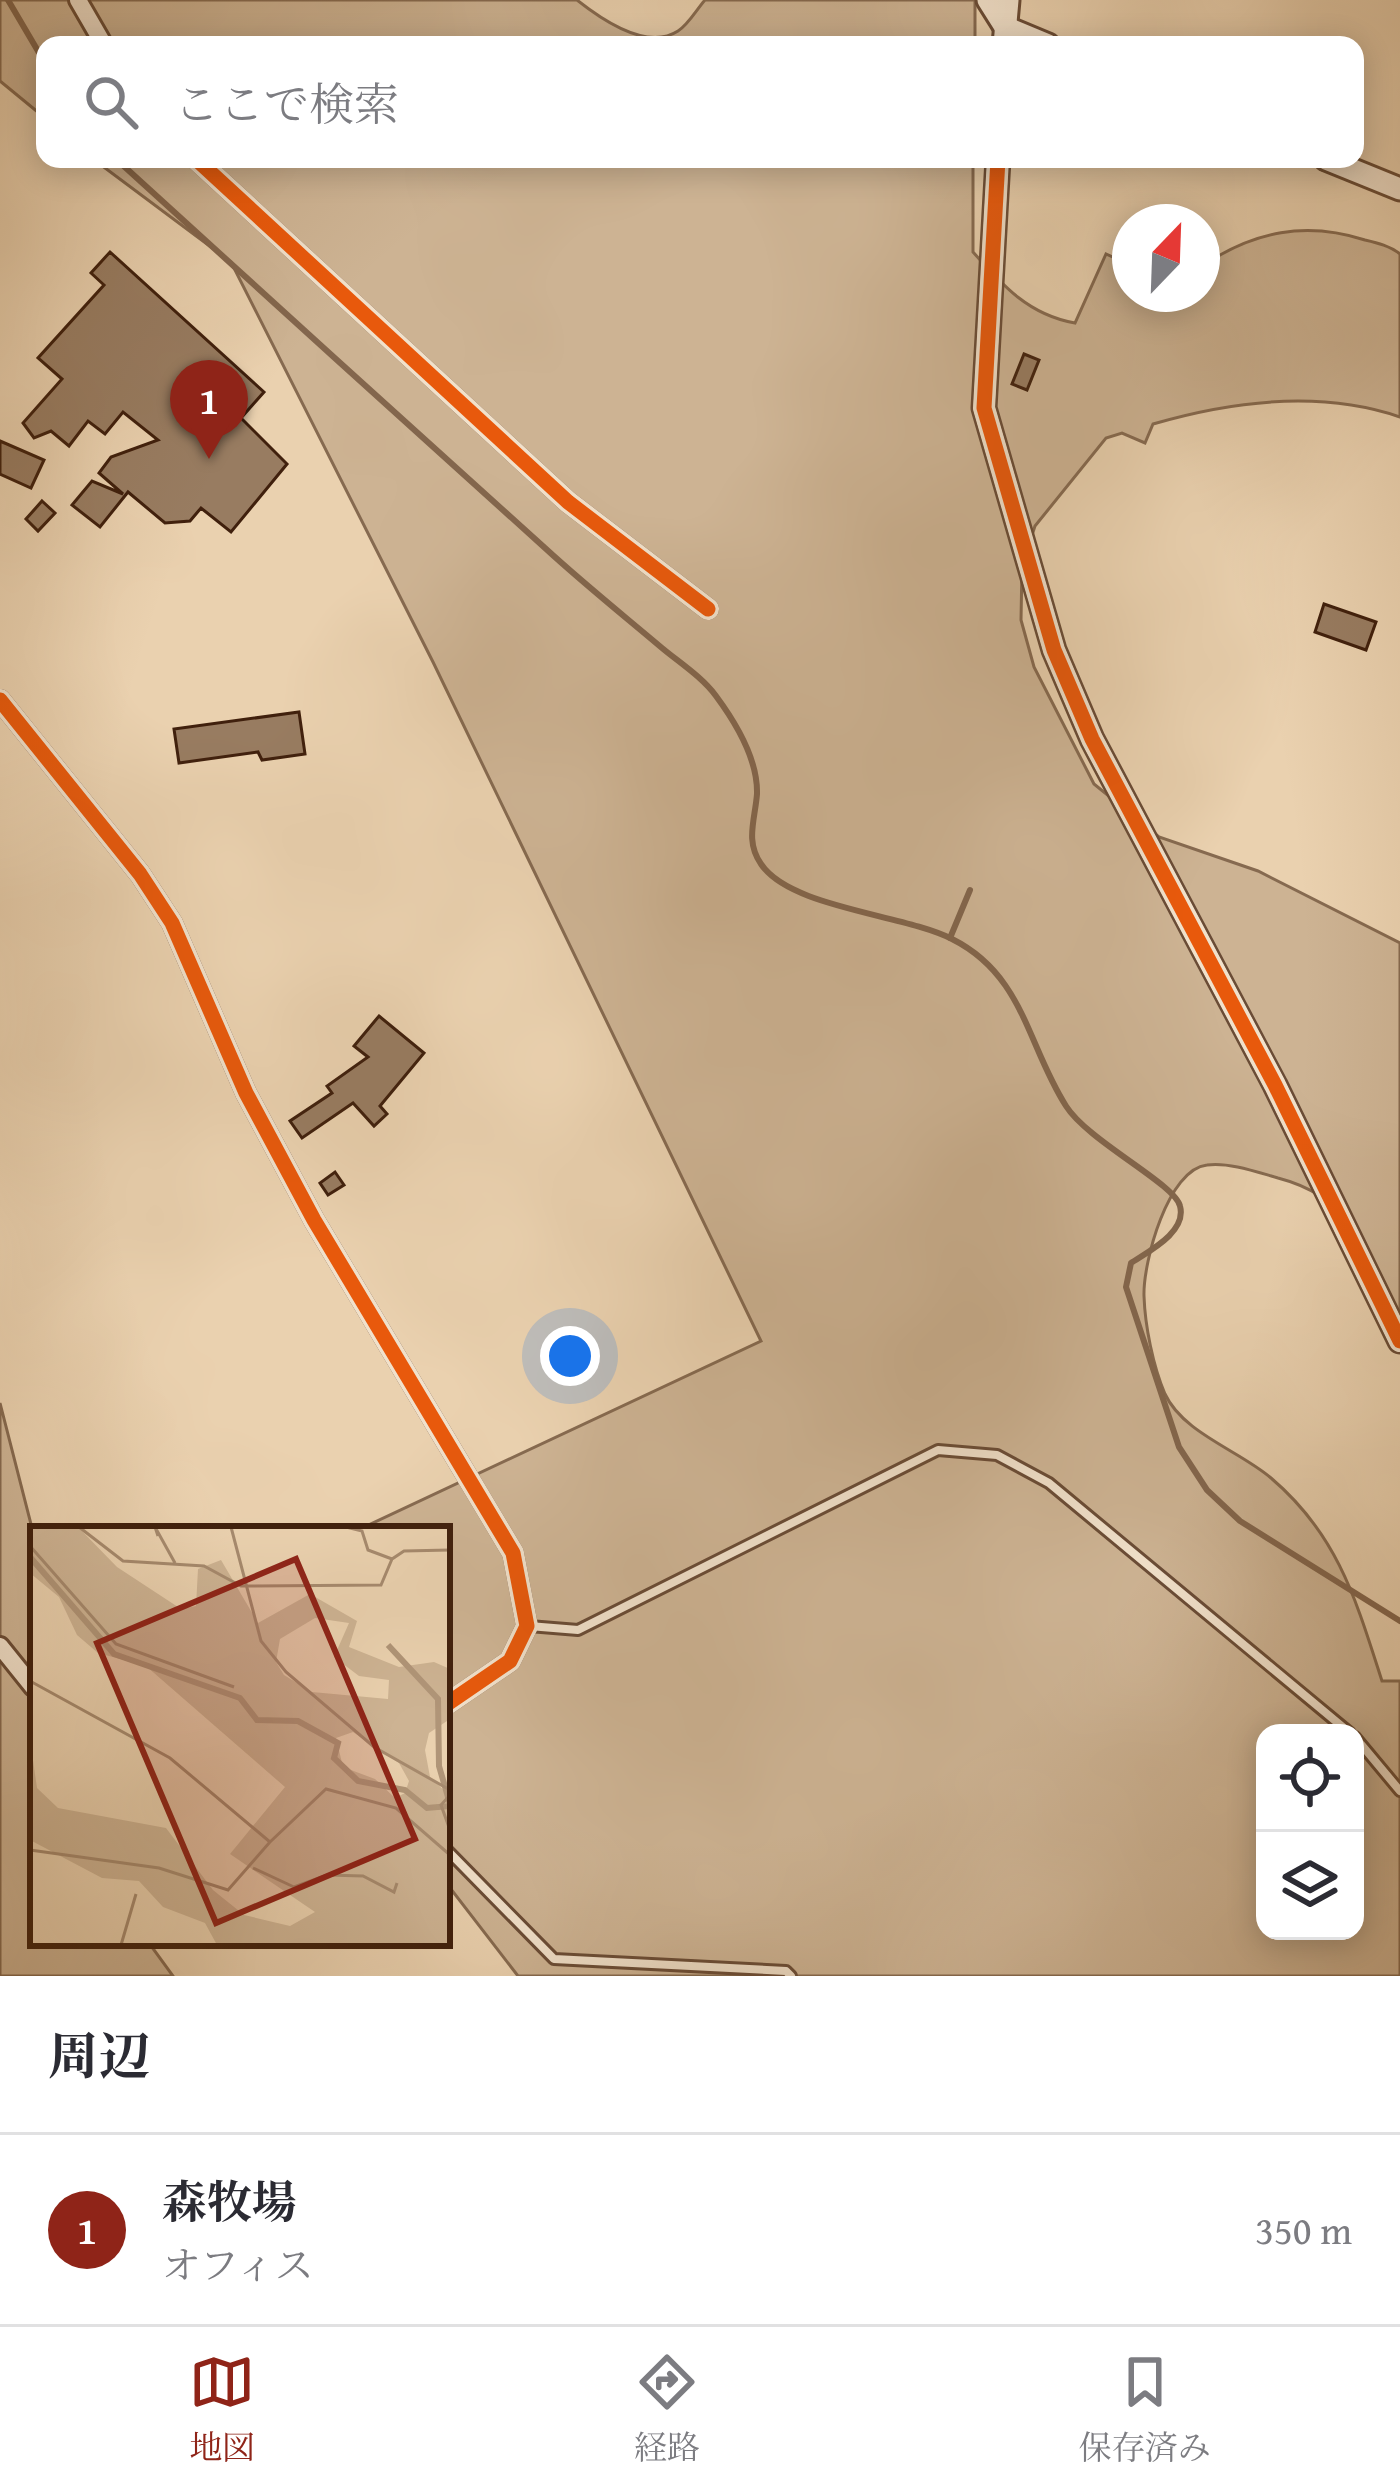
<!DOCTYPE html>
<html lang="ja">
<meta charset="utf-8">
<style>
:root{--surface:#fff;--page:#f2f2f3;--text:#2b2b33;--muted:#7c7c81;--line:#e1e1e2;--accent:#8f2418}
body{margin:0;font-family:"Gentium Book Plus","Noto Serif JP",serif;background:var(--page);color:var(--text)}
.controls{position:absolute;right:36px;bottom:36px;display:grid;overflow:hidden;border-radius:24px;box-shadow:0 6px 30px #0003}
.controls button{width:108px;height:108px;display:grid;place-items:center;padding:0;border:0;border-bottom:3px solid var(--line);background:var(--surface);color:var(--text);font:60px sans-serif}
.compass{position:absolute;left:1112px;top:204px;width:108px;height:108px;border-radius:50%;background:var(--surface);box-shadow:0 6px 30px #0003;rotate:23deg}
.you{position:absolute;left:570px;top:1356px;width:42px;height:42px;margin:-30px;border:9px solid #fff;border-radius:50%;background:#1a73e8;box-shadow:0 0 0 18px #1a73e833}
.badge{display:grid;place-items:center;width:78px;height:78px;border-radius:50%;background:var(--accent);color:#fff;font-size:39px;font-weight:700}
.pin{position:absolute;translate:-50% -99px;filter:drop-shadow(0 3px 6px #0008)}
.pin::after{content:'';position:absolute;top:63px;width:42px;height:36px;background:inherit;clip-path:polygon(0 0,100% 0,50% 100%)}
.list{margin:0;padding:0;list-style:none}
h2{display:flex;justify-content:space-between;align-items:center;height:156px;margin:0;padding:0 48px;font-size:51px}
h2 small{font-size:39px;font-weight:400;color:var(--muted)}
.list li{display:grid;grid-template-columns:78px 1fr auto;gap:36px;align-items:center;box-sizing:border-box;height:192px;padding:0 48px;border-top:3px solid var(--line)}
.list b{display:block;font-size:45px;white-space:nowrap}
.list p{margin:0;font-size:39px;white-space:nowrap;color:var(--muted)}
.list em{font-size:39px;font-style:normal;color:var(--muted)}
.icon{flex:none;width:66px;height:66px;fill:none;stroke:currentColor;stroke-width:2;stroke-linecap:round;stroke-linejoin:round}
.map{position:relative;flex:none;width:1400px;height:1976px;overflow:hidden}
.search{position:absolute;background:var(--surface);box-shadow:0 6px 30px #0003;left:36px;right:36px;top:36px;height:132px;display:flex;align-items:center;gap:30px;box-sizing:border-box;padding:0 42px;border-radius:24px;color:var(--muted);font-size:45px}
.sheet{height:348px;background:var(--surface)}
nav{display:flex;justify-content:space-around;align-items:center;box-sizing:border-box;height:168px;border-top:3px solid var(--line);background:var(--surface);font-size:33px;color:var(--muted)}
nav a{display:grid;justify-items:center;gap:6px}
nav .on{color:var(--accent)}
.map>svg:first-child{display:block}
.green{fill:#cdb393;stroke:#866a50;stroke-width:3;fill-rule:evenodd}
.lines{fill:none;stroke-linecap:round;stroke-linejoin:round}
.stream{stroke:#83664d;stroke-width:6}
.building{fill:#987c61;stroke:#40200d;stroke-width:3}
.service-casing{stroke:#6a4c36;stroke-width:14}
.minor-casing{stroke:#6a4c36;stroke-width:22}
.tertiary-casing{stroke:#6a4c36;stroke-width:27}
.service{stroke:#f1e1cb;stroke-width:8}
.minor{stroke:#f1e1cb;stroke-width:16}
.tertiary{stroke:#f1e1cb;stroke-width:21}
.cycleway-casing{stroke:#f1e1cb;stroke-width:22}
.cycleway{stroke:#e8590c;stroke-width:15}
.inset-river{fill:none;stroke:#b09578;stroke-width:6}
.inset-road{fill:none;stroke:#a68a6e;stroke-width:3}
.view{fill:#8f2418;fill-opacity:0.15;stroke:#8f2418;stroke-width:6}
.inset-edge{fill:none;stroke:#40200d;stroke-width:6}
</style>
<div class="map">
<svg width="1400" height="1976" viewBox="0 0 1400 1976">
<rect width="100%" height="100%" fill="#ead1af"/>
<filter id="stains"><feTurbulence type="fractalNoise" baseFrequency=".00167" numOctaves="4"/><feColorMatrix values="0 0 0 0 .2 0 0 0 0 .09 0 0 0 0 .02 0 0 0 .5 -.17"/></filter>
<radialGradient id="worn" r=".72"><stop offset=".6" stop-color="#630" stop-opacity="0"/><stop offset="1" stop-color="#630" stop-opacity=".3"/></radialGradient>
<g class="green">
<path d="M0 0H577C601 19 647 51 678 31 688 25 697 9 705 0H975V45H45V118L0 81Z"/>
<path d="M93 159H973V252C1003 286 1029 315 1075 323L1106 254 1130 265V294H1202V266C1254 231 1306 221 1365 240 1378 243 1390 246 1400 254V417C1321 390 1232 401 1153 424L1145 443 1122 433 1106 438 1035 526 1022 566 1021 620 1034 667 1094 784 1159 837 1258 871 1400 943V1343C1371 1270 1367 1201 1278 1178 1257 1172 1229 1162 1207 1165 1168 1169 1143 1262 1144 1296 1145 1326 1153 1366 1165 1394 1183 1433 1240 1451 1271 1478 1338 1535 1356 1600 1382 1681H1400V1976H518L447 1884V1529H360L761 1341 433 662 231 262ZM1265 1733H1355V1931H1265Z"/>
<path d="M0 1403 33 1532V1943H149L173 1976H0Z"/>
</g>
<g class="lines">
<g class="stream">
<path d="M8 0 45 63"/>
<path d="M116 159C258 289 402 419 545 548 583 583 623 615 662 648 680 663 702 677 716 696 736 723 758 759 757 794 755 820 745 841 761 864 790 908 903 914 952 939 1024 975 1027 1045 1066 1106 1088 1141 1175 1184 1180 1206 1187 1232 1149 1251 1131 1263L1126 1287 1179 1447 1207 1490 1240 1521 1400 1621"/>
<path d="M950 938 970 890"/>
</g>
</g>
<g class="building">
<path d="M110 252 264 392 241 418 287 464 231 532 201 508 190 521 165 523 128 492 100 527 72 505 92 481 123 494 99 473 111 457 158 440 123 412 105 434 88 421 69 446 51 431 34 438 23 423 62 379 38 358 104 285 91 273Z"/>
<path d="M1024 354 1039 360 1027 390 1012 384Z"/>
<path d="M0 441 44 460 31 488 0 474Z"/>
<path d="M42 501 55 513 38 531 26 519Z"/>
<path d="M1324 604 1376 622 1366 650 1315 632Z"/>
<path d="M299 712 305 754 262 760 258 752 179 763 174 729Z"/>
<path d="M379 1016 424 1053 380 1106 387 1114 374 1126 353 1103 302 1138 290 1121 332 1093 327 1086 368 1057 354 1046Z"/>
<path d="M335 1172 344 1185 328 1195 320 1183Z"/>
</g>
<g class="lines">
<g class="service-casing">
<g id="service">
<path d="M529 1626 578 1630 938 1450 997 1455 1049 1483 1350 1733"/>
<path d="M1355 1737 1400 1791"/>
<path d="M447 1850 554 1959 786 1971 791 1976"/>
</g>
</g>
<g class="minor-casing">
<g id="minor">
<path d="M78 0 104 45"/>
<path d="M196 159 568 502 708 609"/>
<path d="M0 700 140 874 172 923 246 1093 314 1220 513 1553 527 1626 510 1661 447 1704"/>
<path d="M0 1646 33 1687"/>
</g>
</g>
<g class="tertiary-casing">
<g id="tertiary">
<path d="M988 0 1005 27 1048 45"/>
<path d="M1004 45 1008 0"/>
<path d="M998 159 984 408 1054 650 1092 739 1275 1085 1400 1341"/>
<path d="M1326 159 1400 189"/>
</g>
</g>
<use href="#service" class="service"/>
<use href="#minor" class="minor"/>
<use href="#tertiary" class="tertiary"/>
<g class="cycleway-casing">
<g id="cycleway">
<path d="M196 159 568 502 708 609"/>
<path d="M998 159 984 408 1054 650 1092 739 1275 1085 1400 1341"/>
<path d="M0 700 140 874 172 923 246 1093 314 1220 513 1553 527 1626 510 1661 447 1704"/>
</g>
</g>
<use href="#cycleway" class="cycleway"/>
</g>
<g transform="translate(30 1526)">
<rect width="420" height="420" fill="#ead1af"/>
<path d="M0 1H48L87 41 151 83 166 80 168 43 191 34 228 97 280 68 327 95 319 121 369 141 404 136 420 143V193L399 207 395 224 400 251 420 270V419H187L175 397 133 381 109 355 72 352 0 314V213L7 262 28 282 136 302 183 364 214 389 260 400 285 386 200 328 255 261 116 140 68 127 47 109 29 71 0 47ZM285 92 319 97 304 131 329 150 359 154 358 173 282 166 254 149 246 136 250 113ZM323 206 369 237 379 255 375 267 365 272 345 253 313 241 306 212Z" fill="#cdb393" fill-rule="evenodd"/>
<path class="inset-river" d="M0 31 84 128 210 172 227 194 268 195 308 217 304 232 328 255 375 264 397 282 420 280M358 119 408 173 409 240 420 278"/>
<path class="inset-road" d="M49 1 93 35 174 40 211 60 351 59 362 33M201 1 231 115 256 146 344 221 420 264M316 1 332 5 338 24 362 33 374 25 420 24M128 10 125 1 145 37M0 20 86 118 204 161M0 155 140 232 240 316 198 364 129 342 0 324M420 269 411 279 420 304M240 316 296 263 366 282 420 329M223 342 264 361 297 349 333 350 364 366 367 357M91 419 106 368"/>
<path class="view" d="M266 33 385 313 186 397 67 117Z"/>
<rect width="420" height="420" class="inset-edge"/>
</g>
<rect width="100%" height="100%" filter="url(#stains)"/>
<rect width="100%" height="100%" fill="url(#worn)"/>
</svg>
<div class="controls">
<button><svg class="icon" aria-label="locate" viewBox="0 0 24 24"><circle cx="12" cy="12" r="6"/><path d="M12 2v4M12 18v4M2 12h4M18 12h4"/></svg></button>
<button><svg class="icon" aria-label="layers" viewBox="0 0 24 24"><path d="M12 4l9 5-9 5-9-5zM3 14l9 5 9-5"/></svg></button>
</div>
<svg class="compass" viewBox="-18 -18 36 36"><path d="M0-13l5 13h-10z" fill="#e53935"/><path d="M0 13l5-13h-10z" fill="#7c7c81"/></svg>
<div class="you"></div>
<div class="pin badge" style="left:209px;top:459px">1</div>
<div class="search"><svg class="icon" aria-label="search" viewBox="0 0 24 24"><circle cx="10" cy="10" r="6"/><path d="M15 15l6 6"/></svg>ここで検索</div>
</div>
<section class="sheet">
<h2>周辺<small></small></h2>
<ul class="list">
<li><span class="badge">1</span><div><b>森牧場</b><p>オフィス</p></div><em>350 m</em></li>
</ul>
</section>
<nav>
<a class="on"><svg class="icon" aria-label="map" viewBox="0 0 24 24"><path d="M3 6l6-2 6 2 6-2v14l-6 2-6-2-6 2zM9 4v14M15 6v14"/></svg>地図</a>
<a><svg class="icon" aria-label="directions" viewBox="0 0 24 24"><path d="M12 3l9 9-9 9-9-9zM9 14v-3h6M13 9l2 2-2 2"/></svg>経路</a>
<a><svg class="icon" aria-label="saved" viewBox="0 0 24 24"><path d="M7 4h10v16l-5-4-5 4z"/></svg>保存済み</a>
</nav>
